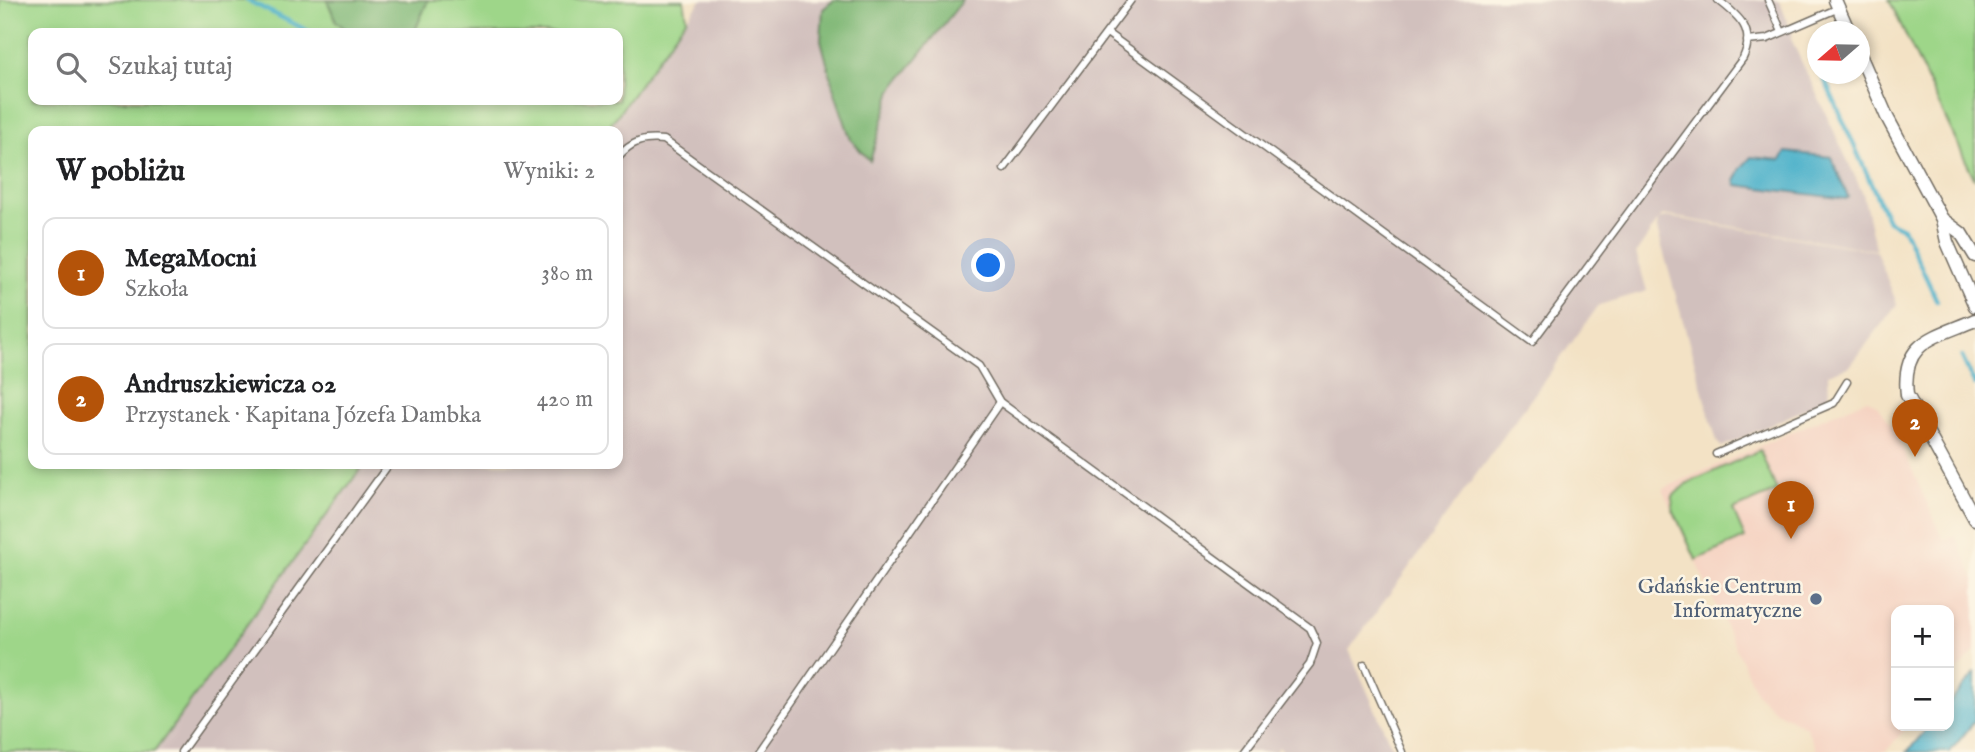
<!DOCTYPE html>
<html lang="pl">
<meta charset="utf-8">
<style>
:root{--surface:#fff;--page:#f6f6f6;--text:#202124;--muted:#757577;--line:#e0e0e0;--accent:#b45309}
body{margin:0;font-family:"IM FELL English",serif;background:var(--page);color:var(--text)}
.controls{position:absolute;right:21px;bottom:21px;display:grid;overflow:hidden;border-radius:14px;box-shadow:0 4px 10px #0003}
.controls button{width:63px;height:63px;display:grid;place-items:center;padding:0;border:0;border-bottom:2px solid var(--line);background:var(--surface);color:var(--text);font:35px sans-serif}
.compass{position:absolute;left:1807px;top:21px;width:63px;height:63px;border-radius:50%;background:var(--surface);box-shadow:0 4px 10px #0003;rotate:250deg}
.you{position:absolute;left:989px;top:266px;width:24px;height:24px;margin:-18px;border:5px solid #fff;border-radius:50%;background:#1a73e8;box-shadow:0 0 0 10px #1a73e833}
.badge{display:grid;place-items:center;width:46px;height:46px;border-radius:50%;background:var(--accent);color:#fff;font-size:23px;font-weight:700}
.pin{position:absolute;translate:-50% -58px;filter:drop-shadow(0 2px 4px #0008)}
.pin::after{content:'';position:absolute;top:37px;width:24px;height:21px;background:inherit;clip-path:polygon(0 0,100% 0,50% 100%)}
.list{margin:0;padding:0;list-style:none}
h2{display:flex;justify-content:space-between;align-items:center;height:91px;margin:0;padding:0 28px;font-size:30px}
h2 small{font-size:23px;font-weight:400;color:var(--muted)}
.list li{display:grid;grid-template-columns:46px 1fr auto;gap:21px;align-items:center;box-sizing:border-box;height:112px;margin:0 14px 14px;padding:0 14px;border:2px solid var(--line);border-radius:14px}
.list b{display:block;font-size:26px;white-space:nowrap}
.list p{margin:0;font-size:23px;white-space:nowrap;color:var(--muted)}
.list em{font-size:23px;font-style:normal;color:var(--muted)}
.icon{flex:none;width:38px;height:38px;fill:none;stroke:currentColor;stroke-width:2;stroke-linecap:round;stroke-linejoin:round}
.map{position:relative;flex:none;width:1975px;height:752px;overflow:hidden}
.search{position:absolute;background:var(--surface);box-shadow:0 4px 10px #0003;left:28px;top:28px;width:595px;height:77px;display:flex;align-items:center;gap:18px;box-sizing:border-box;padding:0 24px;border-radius:14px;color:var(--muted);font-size:26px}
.panel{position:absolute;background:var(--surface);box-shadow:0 4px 10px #0003;left:28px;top:126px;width:595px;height:343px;border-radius:14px}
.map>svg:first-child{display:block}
.built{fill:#f5d3c2}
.industrial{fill:#d1c0bd}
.green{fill:#9ed689;stroke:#64805a;stroke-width:2}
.forest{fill:#7eb775;stroke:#547150;stroke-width:2}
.water{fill:#4bb1ca;stroke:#3b6e7a;stroke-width:2}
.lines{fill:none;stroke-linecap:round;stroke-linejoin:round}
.stream{stroke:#4bb1ca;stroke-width:4.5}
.service-casing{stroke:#716b61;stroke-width:9}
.minor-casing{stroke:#716b61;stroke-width:15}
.service{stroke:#fff;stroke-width:6}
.minor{stroke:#fff;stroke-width:12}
.service-dot{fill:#5c6f8a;stroke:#fcf5e5;stroke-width:2.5}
.labels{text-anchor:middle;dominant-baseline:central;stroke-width:5;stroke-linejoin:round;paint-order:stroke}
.service-label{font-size:21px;fill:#4e5e75;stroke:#fcf5e5;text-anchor:end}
</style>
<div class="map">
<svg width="1975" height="752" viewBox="0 0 1975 752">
<rect width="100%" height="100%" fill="#fcf5e5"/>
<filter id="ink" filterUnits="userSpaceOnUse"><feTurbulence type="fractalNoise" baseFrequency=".0143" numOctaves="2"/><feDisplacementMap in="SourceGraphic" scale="14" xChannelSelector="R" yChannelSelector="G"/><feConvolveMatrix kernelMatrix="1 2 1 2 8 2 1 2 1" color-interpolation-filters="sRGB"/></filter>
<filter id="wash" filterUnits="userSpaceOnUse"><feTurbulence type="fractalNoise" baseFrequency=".00686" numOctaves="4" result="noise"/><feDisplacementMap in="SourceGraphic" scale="28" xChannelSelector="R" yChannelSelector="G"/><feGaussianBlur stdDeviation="1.57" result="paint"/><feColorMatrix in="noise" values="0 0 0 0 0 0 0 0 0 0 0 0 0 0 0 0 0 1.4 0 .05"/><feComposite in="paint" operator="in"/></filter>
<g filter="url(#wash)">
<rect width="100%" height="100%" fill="#f3e2c5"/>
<path class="built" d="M1867 399 1877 406 1894 430 1944 540 1955 535 1975 579V651L1949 680V610H1896V726H1908L1885 752H1817L1806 727 1774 710 1757 694 1662 489Z"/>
<path class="industrial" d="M701 0H1779L1793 36 1791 37 1792 41 1863 194 1876 250 1663 215 1659 220 1666 217 1876 251 1897 304 1850 366 1828 374 1829 398 1722 447 1717 442 1657 229 1658 221 1636 253 1647 291 1599 305 1349 650 1394 752H1282L1279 747 1275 752H154L364 464H618V131H606Z"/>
<g class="green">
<path d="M0 0H327L336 21 350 33H33V100H618V33H414L428 0H684L687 18 606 131H33V464H364L154 752H0Z"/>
<path d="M1889 0H1975V180Z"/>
<path d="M1760 450 1777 491 1733 510 1745 538 1696 560 1672 507 1673 496 1686 484Z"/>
</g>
<g class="forest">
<path d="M327 0H428L414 33H350L336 21Z"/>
<path d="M834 0H963L892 90 870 161 851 140 834 90 821 40 823 9Z"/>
</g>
<g class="water">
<path d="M1786 152 1831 157 1848 197 1846 199 1737 185 1735 181 1741 168 1751 157 1781 160Z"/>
<path d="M1975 673V721L1950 752H1907L1929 726H1949V703Z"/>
</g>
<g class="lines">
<g class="stream">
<path d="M247 0 312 33"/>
<path d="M1822 74 1888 221 1903 228 1937 301"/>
<path d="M1962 357 1975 385"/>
</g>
</g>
</g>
<g filter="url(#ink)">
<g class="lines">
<g class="service-casing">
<g id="service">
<path d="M1768 0 1782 32"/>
<path d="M1107 33 1532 342 1743 58C1756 30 1739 16 1718 0"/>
<path d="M1747 41 1767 39 1839 8"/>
<path d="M618 157C632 141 643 138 664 140L979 366 1000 402 1310 628 1317 643 1310 664 1243 752"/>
<path d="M1004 169 1131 0"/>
<path d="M1716 454 1834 403 1847 382"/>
<path d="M1364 665 1402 752"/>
<path d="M181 752 389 464"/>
<path d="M758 752 1000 402"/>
</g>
</g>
<g class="minor-casing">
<g id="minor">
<path d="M1835 0 1849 32"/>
<path d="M1860 55 1887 117 1942 219 1947 242 1975 306"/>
<path d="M1942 219 1961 233 1975 256"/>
<path d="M1975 320C1933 338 1901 341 1907 395L1975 519"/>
</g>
</g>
<use href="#service" class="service"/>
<use href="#minor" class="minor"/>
</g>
</g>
<circle class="service-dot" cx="1816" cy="599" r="7"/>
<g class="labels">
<g class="service-label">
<text x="1802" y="587">Gdańskie Centrum<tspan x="1802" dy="24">Informatyczne</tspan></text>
</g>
</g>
</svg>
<div class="controls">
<button>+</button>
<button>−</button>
</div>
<svg class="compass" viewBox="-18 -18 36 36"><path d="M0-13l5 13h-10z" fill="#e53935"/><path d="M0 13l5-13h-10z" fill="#757577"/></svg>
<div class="you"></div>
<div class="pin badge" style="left:1791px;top:539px">1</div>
<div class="pin badge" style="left:1915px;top:457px">2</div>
<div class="search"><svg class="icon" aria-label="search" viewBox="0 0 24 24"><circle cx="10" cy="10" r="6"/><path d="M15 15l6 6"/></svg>Szukaj tutaj</div>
<section class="panel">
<h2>W pobliżu<small>Wyniki: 2</small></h2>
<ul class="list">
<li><span class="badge">1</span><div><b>MegaMocni</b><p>Szkoła</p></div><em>380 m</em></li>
<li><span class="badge">2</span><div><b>Andruszkiewicza 02</b><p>Przystanek · Kapitana Józefa Dambka</p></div><em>420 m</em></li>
</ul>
</section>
</div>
